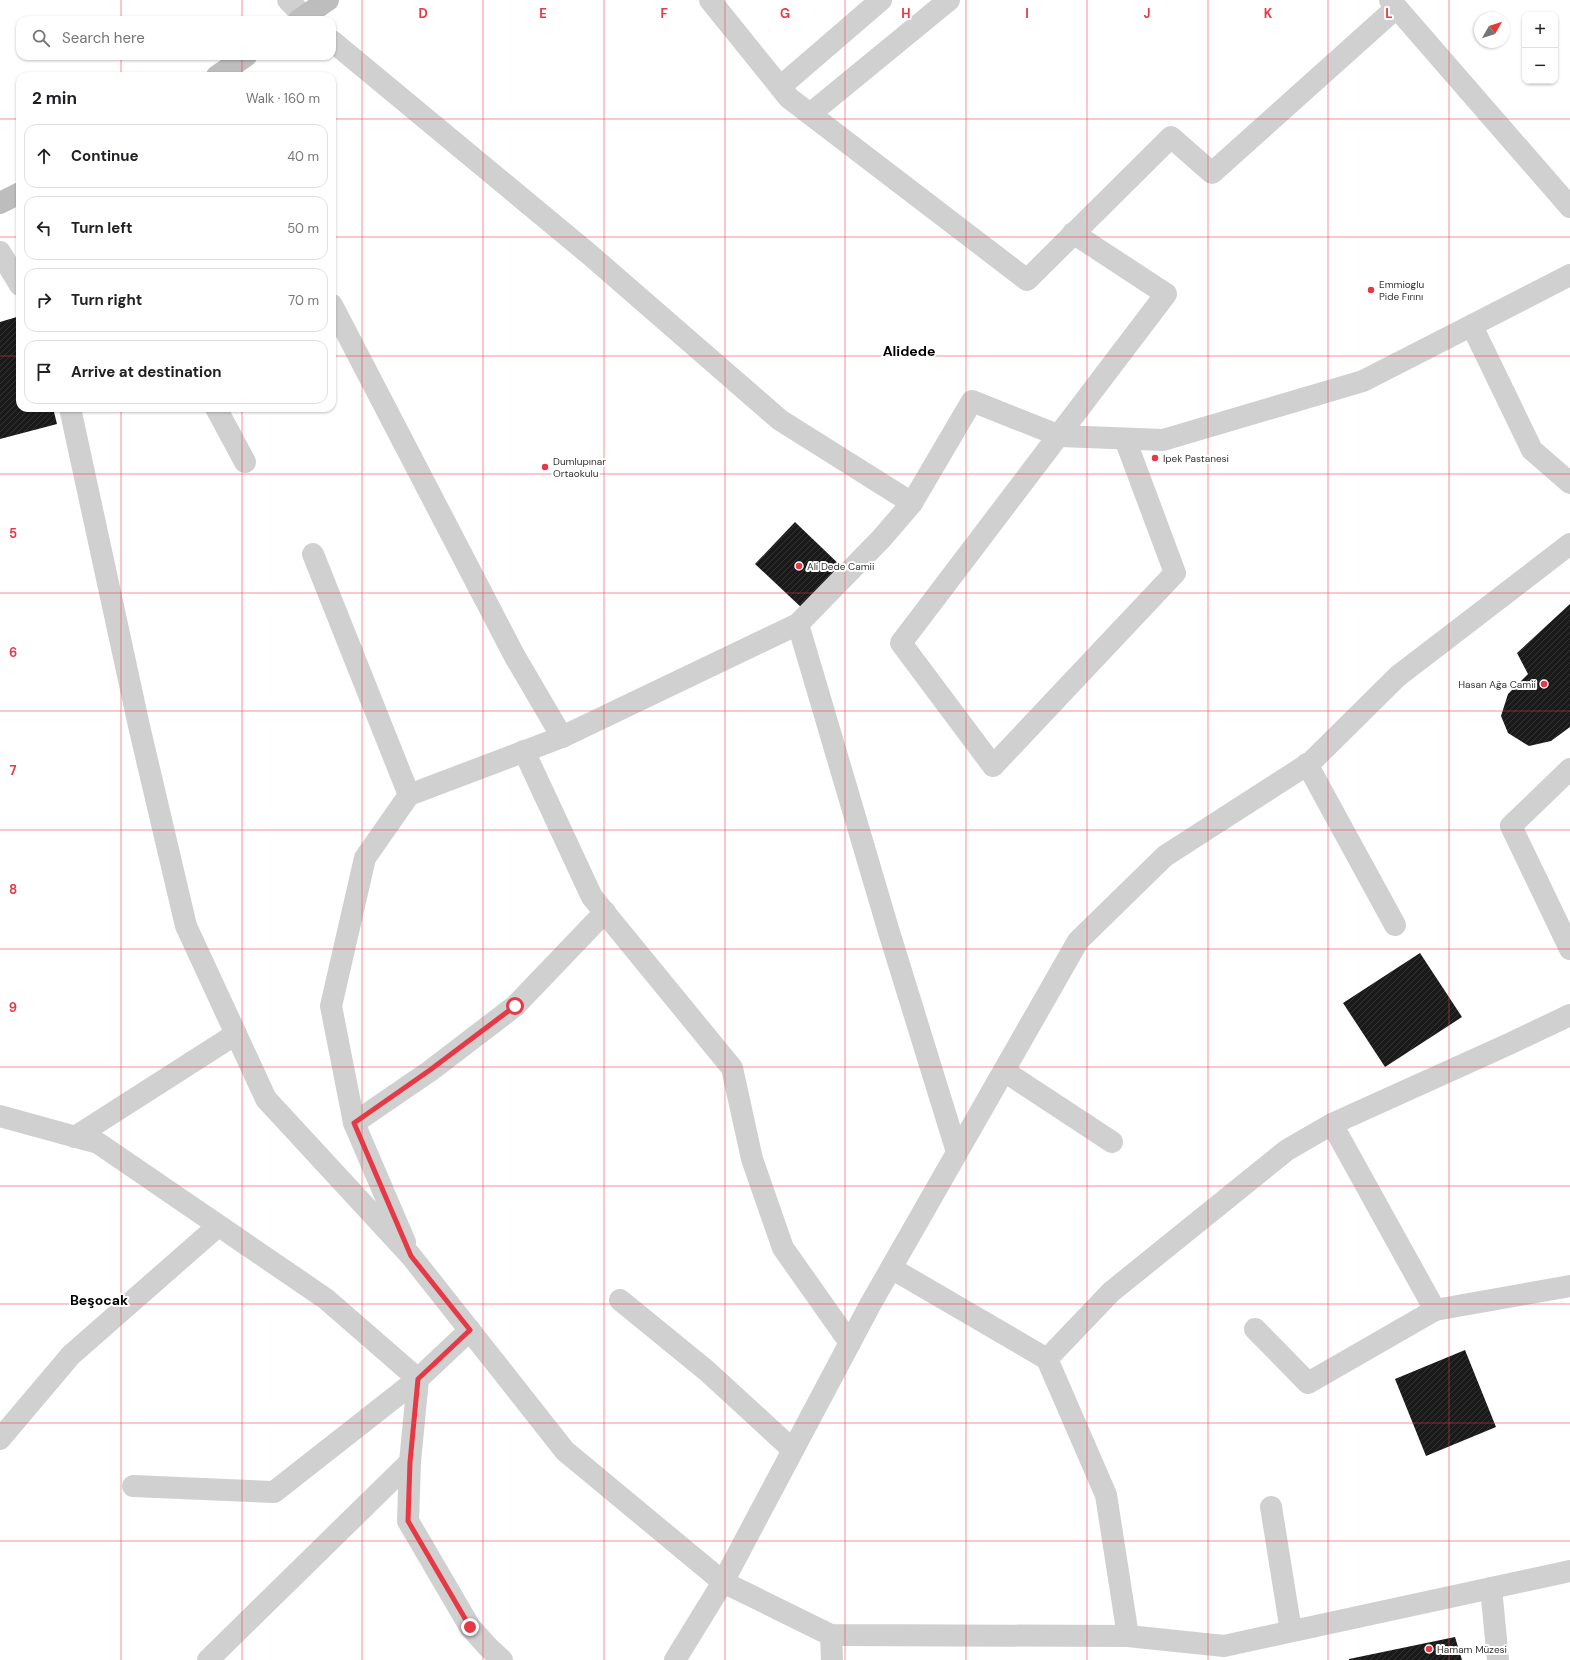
<!DOCTYPE html>
<meta charset="utf-8">
<style>
:root{--surface:#fff;--page:#f6f6f6;--text:#202124;--muted:#757577;--line:#e0e0e0}
body{margin:0;font-family:"DM Sans",sans-serif;background:var(--page);color:var(--text)}
.controls{position:absolute;right:12px;top:12px;display:grid;overflow:hidden;border-radius:8px;box-shadow:0 1px 3px #0004}
.controls button{width:36px;height:36px;display:grid;place-items:center;padding:0;border:0;border-bottom:1px solid var(--line);background:var(--surface);color:var(--text);font:20px sans-serif}
.compass{position:absolute;left:1474px;top:12px;width:36px;height:36px;border-radius:50%;background:var(--surface);box-shadow:0 1px 3px #0004;rotate:51deg}
.stop{position:absolute;width:12px;height:12px;margin:-9px;border:3px solid #e63946;border-radius:50%;background:#fff}
.stop.end{background:#e63946;border-color:#fff;box-shadow:0 1px 4px #0008}
.list{margin:0;padding:0;list-style:none}
h2{display:flex;justify-content:space-between;align-items:center;height:52px;margin:0;padding:0 16px;font-size:17px}
h2 small{font-size:13px;font-weight:400;color:var(--muted)}
.list li{display:grid;grid-template-columns:26px 1fr auto;gap:12px;align-items:center;box-sizing:border-box;height:64px;margin:0 8px 8px;padding:0 8px;border:1px solid var(--line);border-radius:12px}
.list b{display:block;font-size:15px;white-space:nowrap}
.list em{font-size:13px;font-style:normal;color:var(--muted)}
.icon{flex:none;width:22px;height:22px;fill:none;stroke:currentColor;stroke-width:2;stroke-linecap:round;stroke-linejoin:round}
.map{position:relative;flex:none;width:1570px;height:1660px;overflow:hidden}
.search{position:absolute;background:var(--surface);box-shadow:0 1px 3px #0004;left:16px;top:16px;width:320px;height:44px;display:flex;align-items:center;gap:10px;box-sizing:border-box;padding:0 14px;border-radius:12px;color:var(--muted);font-size:15px}
.panel{position:absolute;background:var(--surface);box-shadow:0 1px 3px #0004;left:16px;top:72px;width:320px;height:340px;border-radius:12px}
.map>svg:first-child{display:block}
.building{fill:url(#building-hatch)}
.lines{fill:none;stroke-linecap:round;stroke-linejoin:round}
.street{stroke:#d0d0d0;stroke-width:22}
.secondary{stroke:#bdbdbd;stroke-width:22}
.route{stroke:#e63946;stroke-width:5}
.grid{fill:none;stroke:#e63946;stroke-width:1;stroke-opacity:0.55}
.poi-dot{fill:#e63946;stroke:#fff;stroke-width:1.5}
.labels{text-anchor:middle;dominant-baseline:central;stroke-width:4;stroke-linejoin:round;paint-order:stroke}
.poi-label{font-size:10px;fill:#333;stroke:#fff;text-anchor:start}
.district-label{font-size:14px;font-weight:bold;fill:#000;stroke:#fff}
.grid-label{font-size:13px;text-anchor:middle;font-weight:bold;fill:#e63946;stroke:#fff;stroke-width:4;stroke-linejoin:round;paint-order:stroke}
</style>
<div class="map">
<svg width="1570" height="1660" viewBox="0 0 1570 1660">
<defs>
<pattern id="building-hatch" width="6" height="6" patternUnits="userSpaceOnUse"><rect width="6" height="6" fill="#1a1a1a"/><path d="M-1 1l2-2M0 6l6-6M5 7l2-2" fill="none" stroke="#333"/></pattern>
</defs>
<rect width="100%" height="100%" fill="#fff"/>
<g class="building">
<path d="M20 316V408H53L57 424 0 439V322Z"/>
<path d="M795 522 843 568 804 610 755 564Z"/>
<path d="M1570 604V727L1551 741 1529 746 1508 733 1501 716 1508 694 1528 674 1517 653Z"/>
<path d="M1420 953 1462 1017 1385 1067 1343 1003Z"/>
<path d="M1465 1350 1496 1427 1426 1456 1395 1379Z"/>
<path d="M1455 1637 1462 1660H1349V1659Z"/>
</g>
<g class="lines">
<g class="street">
<path d="M288 0 307 20"/>
<path d="M710 0 789 98 1027 280 1171 137 1212 173 1396 8"/>
<path d="M1390 0 1570 207"/>
<path d="M332 41 589 254 780 420 912 503"/>
<path d="M780 87 881 0"/>
<path d="M810 114 949 0"/>
<path d="M1073 233 1166 294 901 643 993 766 1175 573 1125 439"/>
<path d="M0 252 20 285"/>
<path d="M332 305 514 655 562 737"/>
<path d="M1472 326 1532 450 1570 483"/>
<path d="M70 408 139 726 186 926 266 1099 411 1256 565 1451 723 1582 831 1635 1128 1636 1224 1646 1570 1571"/>
<path d="M216 408 245 462"/>
<path d="M313 554 409 795"/>
<path d="M798 624 889 932 957 1152"/>
<path d="M524 751 592 897 732 1068 752 1159 783 1248 850 1343"/>
<path d="M1307 764 1395 925"/>
<path d="M1570 769 1511 826 1570 949"/>
<path d="M1004 1071 1112 1142"/>
<path d="M0 1116 98 1143 326 1299 418 1379 470 1330"/>
<path d="M354 1123 430 1071 515 1006 605 912"/>
<path d="M1332 1124 1435 1310 1570 1286"/>
<path d="M75 1137 236 1034"/>
<path d="M405 1242 354 1123 331 1006 365 858 409 795 562 737 798 624 881 539 912 503 972 401 1060 436 1163 440 1363 381 1570 275"/>
<path d="M891 1268 1047 1359 1106 1495 1128 1636"/>
<path d="M620 1300 707 1371 793 1450"/>
<path d="M1255 1329 1308 1383 1435 1310"/>
<path d="M1047 1359 1111 1292 1287 1150 1332 1124 1509 1044 1570 1015"/>
<path d="M0 1439 71 1355 218 1226"/>
<path d="M410 1462 408 1521 470 1627 488 1647 502 1660"/>
<path d="M133 1486 274 1492 418 1379"/>
<path d="M1271 1507 1291 1631"/>
<path d="M1491 1588 1498 1660"/>
<path d="M831 1635 832 1660"/>
<path d="M208 1660 410 1462 418 1379"/>
<path d="M675 1660 723 1582 870 1305 1078 941 1165 856 1311 762 1398 676 1570 544"/>
</g>
<g class="secondary">
<path d="M299 20 328 0"/>
<path d="M217 76 246 56"/>
<path d="M0 203 20 193"/>
</g>
</g>
<g class="lines">
<path class="route" d="M470 1627 408 1521 410 1462 418 1379 470 1330 411 1256 354 1123 430 1070 515 1006"/>
</g>
<path class="grid" d="M121 0V20M242 0V20M362 0V1660M483 0V1660M604 0V1660M725 0V1660M845 0V1660M966 0V1660M1087 0V1660M1208 0V1660M1328 0V1660M1449 0V1660M121 56V76M242 56V76M0 119H20M332 119H1570M0 237H20M332 237H1570M0 356H20M332 356H1570M121 408V1660M242 408V1660M0 474H1570M0 593H1570M0 711H1570M0 830H1570M0 949H1570M0 1067H1570M0 1186H1570M0 1304H1570M0 1423H1570M0 1541H1570"/>
<g class="poi-dot">
<circle cx="1371" cy="290" r="4"/>
<circle cx="1155" cy="458" r="4"/>
<circle cx="545" cy="467" r="4"/>
<circle cx="799" cy="566" r="4"/>
<circle cx="1544" cy="684" r="4"/>
<circle cx="1429" cy="1649" r="4"/>
</g>
<g class="labels">
<g class="poi-label">
<text x="1379" y="284">Emmioglu<tspan x="1379" dy="12">Pide Fırını</tspan></text>
<text x="1163" y="458">Ipek Pastanesi</text>
<text x="553" y="461">Dumlupınar<tspan x="553" dy="12">Ortaokulu</tspan></text>
<text x="807" y="566">Ali Dede Camii</text>
<text x="1536" y="684" text-anchor="end">Hasan Ağa Camii</text>
<text x="1437" y="1649">Hamam Müzesi</text>
</g>
<g class="district-label">
<text x="909" y="351">Alidede</text>
<text x="99" y="1300">Beşocak</text>
</g>
</g>
<g class="grid-label">
<text x="423" y="18">D</text>
<text x="543" y="18">E</text>
<text x="664" y="18">F</text>
<text x="785" y="18">G</text>
<text x="906" y="18">H</text>
<text x="1027" y="18">I</text>
<text x="1147" y="18">J</text>
<text x="1268" y="18">K</text>
<text x="1389" y="18">L</text>
<text x="13" y="538">5</text>
<text x="13" y="657">6</text>
<text x="13" y="775">7</text>
<text x="13" y="894">8</text>
<text x="13" y="1012">9</text>
</g>
</svg>
<div class="controls">
<button>+</button>
<button>−</button>
</div>
<svg class="compass" viewBox="-18 -18 36 36"><path d="M0-13l5 13h-10z" fill="#e53935"/><path d="M0 13l5-13h-10z" fill="#757577"/></svg>
<div class="stop" style="left:515px;top:1006px"></div>
<div class="stop end" style="left:470px;top:1627px"></div>
<div class="search"><svg class="icon" aria-label="search" viewBox="0 0 24 24"><circle cx="10" cy="10" r="6"/><path d="M15 15l6 6"/></svg>Search here</div>
<section class="panel">
<h2>2 min<small>Walk · 160 m</small></h2>
<ul class="list">
<li><svg class="icon" aria-label="ahead" viewBox="0 0 24 24"><path d="M12 20V5M6 11l6-6 6 6"/></svg><div><b>Continue</b></div><em>40 m</em></li>
<li><svg class="icon" aria-label="left" viewBox="0 0 24 24"><path d="M17 20v-9H6M10 6l-5 5 5 5"/></svg><div><b>Turn left</b></div><em>50 m</em></li>
<li><svg class="icon" aria-label="right" viewBox="0 0 24 24"><path d="M7 20v-9h11M14 6l5 5-5 5"/></svg><div><b>Turn right</b></div><em>70 m</em></li>
<li><svg class="icon" aria-label="arrive" viewBox="0 0 24 24"><path d="M6 21V4h12l-3 4 3 4H6"/></svg><div><b>Arrive at destination</b></div></li>
</ul>
</section>
</div>
